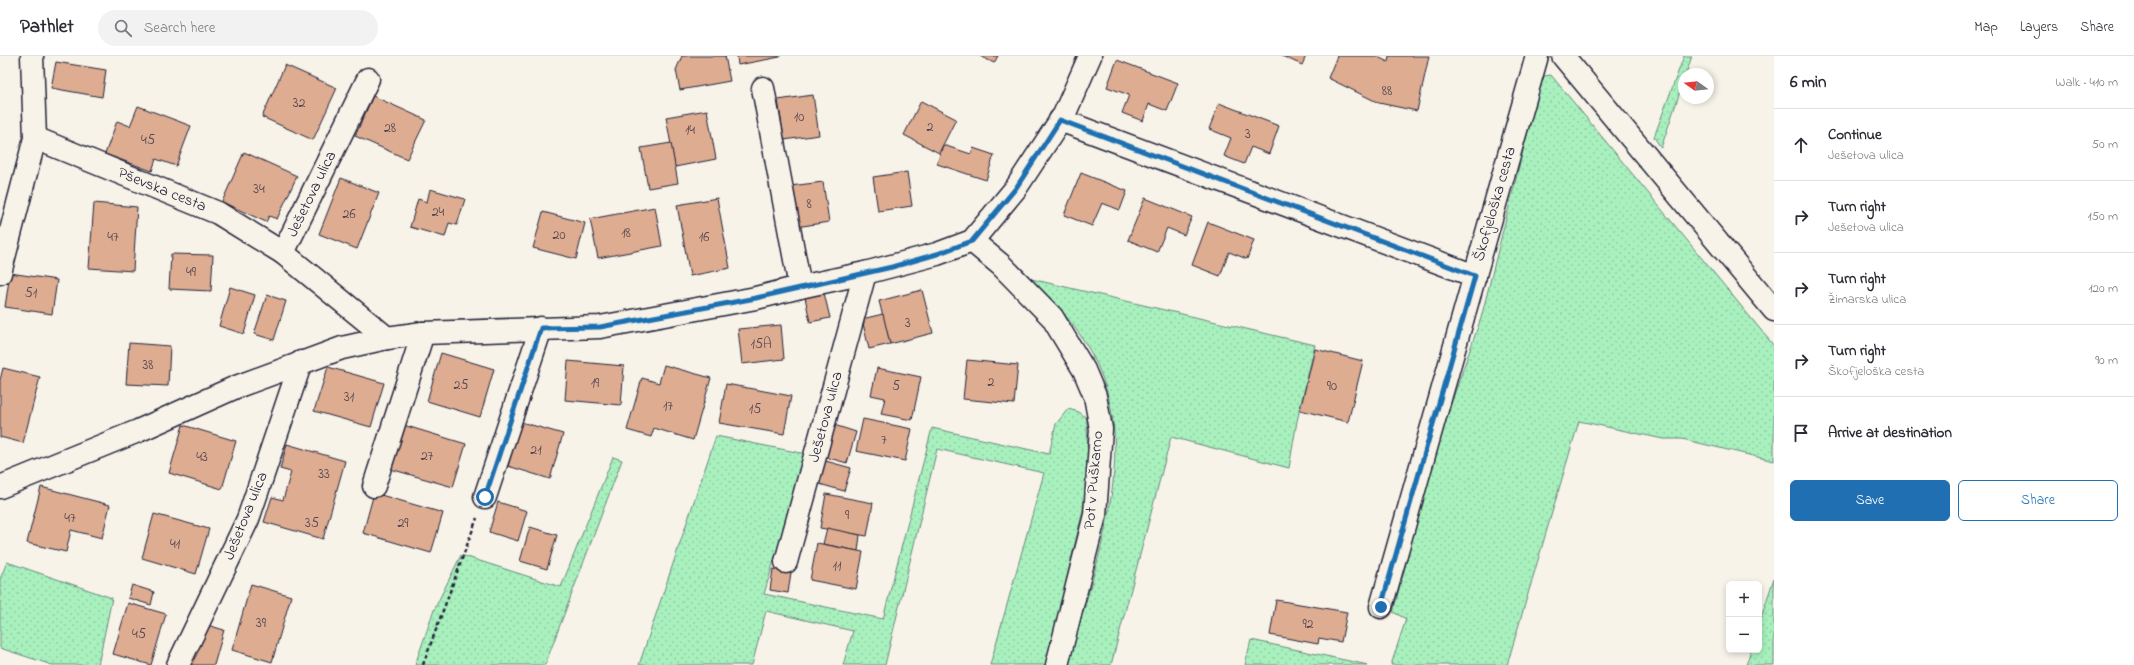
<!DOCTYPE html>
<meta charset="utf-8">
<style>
:root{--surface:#fff;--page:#f2f2f3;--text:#2b2b33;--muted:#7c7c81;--line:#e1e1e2;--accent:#1f6fb2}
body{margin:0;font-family:"Indie Flower",sans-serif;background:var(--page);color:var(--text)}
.controls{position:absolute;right:12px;bottom:12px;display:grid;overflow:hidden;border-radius:6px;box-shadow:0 2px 6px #0003}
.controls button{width:36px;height:36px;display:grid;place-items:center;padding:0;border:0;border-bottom:1px solid var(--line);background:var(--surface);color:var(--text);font:20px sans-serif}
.compass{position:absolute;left:1678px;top:12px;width:36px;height:36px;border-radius:50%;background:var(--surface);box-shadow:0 2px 6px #0003;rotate:285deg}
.stop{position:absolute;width:12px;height:12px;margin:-9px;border:3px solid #1f6fb2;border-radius:50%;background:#fff}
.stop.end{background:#1f6fb2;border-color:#fff;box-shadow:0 1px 4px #0008}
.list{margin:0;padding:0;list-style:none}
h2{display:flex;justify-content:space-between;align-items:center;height:52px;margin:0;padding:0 16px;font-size:17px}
h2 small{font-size:13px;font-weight:400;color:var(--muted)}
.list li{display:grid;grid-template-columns:26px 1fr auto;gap:12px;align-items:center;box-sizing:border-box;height:72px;padding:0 16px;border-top:1px solid var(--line)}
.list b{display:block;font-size:15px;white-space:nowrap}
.list p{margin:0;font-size:13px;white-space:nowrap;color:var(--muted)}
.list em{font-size:13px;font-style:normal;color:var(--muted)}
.actions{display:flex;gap:8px;padding:12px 16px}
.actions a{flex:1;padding:9px 0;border:1px solid var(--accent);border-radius:6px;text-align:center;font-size:14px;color:var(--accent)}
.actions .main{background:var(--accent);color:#fff}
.icon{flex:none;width:22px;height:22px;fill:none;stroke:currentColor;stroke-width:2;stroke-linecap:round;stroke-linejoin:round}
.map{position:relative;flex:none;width:1774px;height:609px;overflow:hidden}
header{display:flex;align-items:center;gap:24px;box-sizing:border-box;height:56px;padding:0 20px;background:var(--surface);border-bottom:1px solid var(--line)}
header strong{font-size:19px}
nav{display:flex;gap:22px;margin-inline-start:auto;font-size:14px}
.search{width:280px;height:36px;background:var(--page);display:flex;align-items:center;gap:10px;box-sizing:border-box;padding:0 14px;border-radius:22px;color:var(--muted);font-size:15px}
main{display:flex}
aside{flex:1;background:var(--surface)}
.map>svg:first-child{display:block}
.grass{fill:url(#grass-dots);stroke:#65897c}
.building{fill:#deac90;stroke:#22223b}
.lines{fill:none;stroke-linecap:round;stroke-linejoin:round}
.minor-casing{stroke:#22223b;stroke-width:25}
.path{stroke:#22223b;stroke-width:2.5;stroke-dasharray:4 3;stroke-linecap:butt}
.minor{stroke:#f7f3e8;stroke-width:22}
.route{stroke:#1f6fb2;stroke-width:5}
.labels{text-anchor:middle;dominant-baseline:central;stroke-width:3.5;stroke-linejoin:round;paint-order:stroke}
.number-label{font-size:14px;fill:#514450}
.street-label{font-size:16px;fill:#22223b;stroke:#f7f3e8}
</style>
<header>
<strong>Pathlet</strong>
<div class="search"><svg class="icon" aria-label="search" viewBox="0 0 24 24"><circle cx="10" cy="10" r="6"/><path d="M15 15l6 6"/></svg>Search here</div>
<nav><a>Map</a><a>Layers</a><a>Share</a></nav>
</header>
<main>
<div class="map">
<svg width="1774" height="609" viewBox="0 0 1774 609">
<defs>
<pattern id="grass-dots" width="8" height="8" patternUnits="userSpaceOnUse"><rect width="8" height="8" fill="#a8f0bd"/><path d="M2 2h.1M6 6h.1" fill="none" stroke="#90cea3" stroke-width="1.8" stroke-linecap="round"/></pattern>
</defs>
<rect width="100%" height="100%" fill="#f7f3e8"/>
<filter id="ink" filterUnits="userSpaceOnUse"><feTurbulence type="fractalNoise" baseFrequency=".025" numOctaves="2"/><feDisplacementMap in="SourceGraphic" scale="8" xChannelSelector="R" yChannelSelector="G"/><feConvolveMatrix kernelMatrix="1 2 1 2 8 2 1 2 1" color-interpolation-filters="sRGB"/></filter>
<g filter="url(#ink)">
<g class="grass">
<path d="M1684 0H1692L1686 18H1684V24L1661 92 1654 81Z"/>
<path d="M1551 19 1774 290V405L1682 383H1663L1579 365 1507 609H1391L1406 563 1393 556 1438 385 1481 262 1538 35 1544 20Z"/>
<path d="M1027 222 1315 289 1297 365 1289 412 1171 381 1111 609H1068C1108 462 1166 337 1027 222Z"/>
<path d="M1068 353 1079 356 1087 362 1088 415 1083 454 1046 609H990L1044 417 937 393 885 609H843L853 575 766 555 752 609H639L716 380 806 398 764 538 883 563 932 372 1049 398 1056 368Z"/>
<path d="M613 401 622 404 545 609H415L434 554 461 499 561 531Z"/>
<path d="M7 506 112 542 98 609H52L0 592V523Z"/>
<path d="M1774 522V609H1746L1751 594H1759V568Z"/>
<path d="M1251 584 1368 609H1245Z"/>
</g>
<g class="building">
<path d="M682 0H725L730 25 680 34 676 14Z"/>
<path d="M737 0H780V1L738 9Z"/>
<path d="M980 0H998L994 7Z"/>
<path d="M1282 0H1306L1302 9Z"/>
<path d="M1337 0H1376L1388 6 1389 0H1429L1417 55 1379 47 1328 22Z"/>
<path d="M1117 4 1178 27 1167 55 1149 48 1143 65 1122 57 1129 39 1107 31Z"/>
<path d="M56 6 106 14 102 41 51 32Z"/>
<path d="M285 9 337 32 313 84 262 61Z"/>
<path d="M813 39 819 79 784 84 778 44Z"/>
<path d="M373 40 426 64 407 103 355 80Z"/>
<path d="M921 45 956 63 939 97 904 79Z"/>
<path d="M1219 47 1279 70 1269 98 1251 91 1244 108 1224 100 1231 82 1209 73Z"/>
<path d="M138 50 191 70 176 110 156 103 152 115 105 98 117 65 130 70Z"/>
<path d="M707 54 716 103 675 111 666 61Z"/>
<path d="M671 87 678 127 648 132 641 92Z"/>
<path d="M943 89 971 98 973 92 994 99 986 124 937 108Z"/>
<path d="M244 96 297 120 277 163 269 160 266 166 222 146Z"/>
<path d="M907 116 912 150 878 155 873 121Z"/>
<path d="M1081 117 1127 135 1120 154 1102 147 1092 170 1064 159Z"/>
<path d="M341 122 379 137 357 193 319 178Z"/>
<path d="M823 126 829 166 796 171 790 130Z"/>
<path d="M430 133 465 143 457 169 449 167 445 181 410 171 418 143 427 146Z"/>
<path d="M717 142 730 212 690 220 677 149Z"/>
<path d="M1145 142 1192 161 1184 179 1167 172 1157 196 1128 184Z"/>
<path d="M94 147 137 151 133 215 89 212Z"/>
<path d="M655 151 662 190 598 202 590 163Z"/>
<path d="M543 156 585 167 576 203 533 192Z"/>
<path d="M1208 166 1254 184 1247 203 1229 196 1220 220 1192 209Z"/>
<path d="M171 198 213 199 211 235 169 233Z"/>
<path d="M10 217 57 224 52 258 5 251Z"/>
<path d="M230 231 255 239 244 278 219 270Z"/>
<path d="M922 234 933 277 890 288 879 245Z"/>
<path d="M824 237 830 262 810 266 805 241Z"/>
<path d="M267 239 286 245 274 284 254 278Z"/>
<path d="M883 258 890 288 869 293 862 263Z"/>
<path d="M781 269 784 303 742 308 738 273Z"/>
<path d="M129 287 170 290 168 330 126 328Z"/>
<path d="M1315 293 1363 305 1348 366 1300 354Z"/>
<path d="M441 297 494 313 480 361 427 345Z"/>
<path d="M967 304 1018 309 1014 348 963 343Z"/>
<path d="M568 305 624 310 621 349 565 344Z"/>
<path d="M664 309 711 322 693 384 654 372 651 381 627 374 642 322 659 327Z"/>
<path d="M328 311 384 327 371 371 314 355Z"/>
<path d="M3 312 40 321 23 387 0 381V324Z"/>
<path d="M877 312 921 321 912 364 881 358 885 342 871 339Z"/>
<path d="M726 328 791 340 784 378 719 367Z"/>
<path d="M863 363 912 373 905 405 856 395Z"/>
<path d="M521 366 563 378 550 423 508 410Z"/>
<path d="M400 368 466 388 453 431 387 412Z"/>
<path d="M831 368 856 376 847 407 822 400Z"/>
<path d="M183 369 236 385 222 433 169 417Z"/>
<path d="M287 388 345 405 323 483 264 466 272 441 283 444 291 416 280 413Z"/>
<path d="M822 404 851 412 844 435 816 427Z"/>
<path d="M41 431 110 449 102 482 71 474 66 496 27 487Z"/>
<path d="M374 437 443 457 431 497 363 477Z"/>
<path d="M826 438 873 447 867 480 820 472Z"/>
<path d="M498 446 527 455 518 485 489 476Z"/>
<path d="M154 458 209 473 196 518 142 502Z"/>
<path d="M530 471 557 479 547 513 520 505Z"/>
<path d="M827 472 860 479 858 495 823 488Z"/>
<path d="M817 487 863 496 856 533 810 524Z"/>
<path d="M773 513 791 516 788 537 770 534Z"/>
<path d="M251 528 291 540 272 606 232 594Z"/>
<path d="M132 529 154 536 151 549 128 542Z"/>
<path d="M1276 544 1347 556 1341 586 1319 582 1318 588 1270 579Z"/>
<path d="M128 547 166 558 151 609 113 598Z"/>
<path d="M201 567 224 574 214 609H189Z"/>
</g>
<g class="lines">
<g class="minor-casing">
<g id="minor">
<path d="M1563 0 1774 254"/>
<path d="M368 23 283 197 387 282"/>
<path d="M763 32 800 231"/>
<path d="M1060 64 1475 220"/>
<path d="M35 82 218 157 283 197"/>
<path d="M972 185 1001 209 1052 261 1084 314 1095 340 1101 373 1095 459 1057 609"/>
<path d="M0 217 35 82 32 0"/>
<path d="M374 430 423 277"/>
<path d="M0 431 138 375 236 331 342 292 387 282 423 277 600 271 756 242 800 231 865 217 937 198 972 185 1016 132 1064 59 1090 0"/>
<path d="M485 441 541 272"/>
<path d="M786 506 865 217"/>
<path d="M1381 551 1537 0"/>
<path d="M178 609 248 463 301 306"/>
</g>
</g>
<path class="path" d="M423 609 477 462"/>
<use href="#minor" class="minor"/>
</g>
</g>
<g class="lines" filter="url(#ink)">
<path class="route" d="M485 441 541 272 600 271 756 242 892 211 937 198 972 185 1016 132 1060 64 1475 220 1381 551"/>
</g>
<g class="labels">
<g class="number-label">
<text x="1387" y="35">88</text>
<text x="299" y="47">32</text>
<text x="799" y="61">10</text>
<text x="930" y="71">2</text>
<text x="390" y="72">28</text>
<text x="690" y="74">14</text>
<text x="1248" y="78">3</text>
<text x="148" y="84">45</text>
<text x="259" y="133">34</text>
<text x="809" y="148">8</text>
<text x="438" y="156">24</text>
<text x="349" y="158">26</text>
<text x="626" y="177">18</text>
<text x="559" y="179">20</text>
<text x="113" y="181">47</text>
<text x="704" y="181">16</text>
<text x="191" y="216">49</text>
<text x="31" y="237">51</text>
<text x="908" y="267">3</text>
<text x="761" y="288">15A</text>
<text x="148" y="309">38</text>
<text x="991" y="326">2</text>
<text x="595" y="327">19</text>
<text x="461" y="329">25</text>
<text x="896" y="330">5</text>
<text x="1332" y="330">90</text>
<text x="349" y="341">31</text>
<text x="668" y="350">17</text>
<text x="755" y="353">15</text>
<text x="884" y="384">7</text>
<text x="536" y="394">21</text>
<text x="427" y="400">27</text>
<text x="202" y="401">43</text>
<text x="324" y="418">33</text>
<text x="847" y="459">9</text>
<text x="70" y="462">47</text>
<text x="312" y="467">35</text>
<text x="403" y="467">29</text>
<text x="175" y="488">41</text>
<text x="837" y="510">11</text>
<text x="261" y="567">39</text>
<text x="1308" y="568">92</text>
<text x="139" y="578">45</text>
</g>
<g class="street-label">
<text transform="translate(162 134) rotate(22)">Pševska cesta</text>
<text transform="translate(312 138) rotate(-64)">Ješetova ulica</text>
<text transform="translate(1495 148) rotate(-74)">Škofjeloška cesta</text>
<text transform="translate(826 361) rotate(-75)">Ješetova ulica</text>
<text transform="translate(1094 424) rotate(-85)">Pot v Puškarno</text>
<text transform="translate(246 460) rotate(-68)">Ješetova ulica</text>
</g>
</g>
</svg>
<div class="controls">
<button>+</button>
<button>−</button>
</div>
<svg class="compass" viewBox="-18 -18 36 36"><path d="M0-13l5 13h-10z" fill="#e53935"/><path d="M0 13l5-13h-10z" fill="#7c7c81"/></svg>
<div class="stop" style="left:485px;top:441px"></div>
<div class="stop end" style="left:1381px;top:551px"></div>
</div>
<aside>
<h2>6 min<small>Walk · 410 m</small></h2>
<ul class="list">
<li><svg class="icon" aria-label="ahead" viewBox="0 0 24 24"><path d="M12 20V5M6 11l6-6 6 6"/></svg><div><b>Continue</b><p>Ješetova ulica</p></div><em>50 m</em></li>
<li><svg class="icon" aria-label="right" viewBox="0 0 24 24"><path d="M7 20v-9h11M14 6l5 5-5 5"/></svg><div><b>Turn right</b><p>Ješetova ulica</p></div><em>150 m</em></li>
<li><svg class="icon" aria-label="right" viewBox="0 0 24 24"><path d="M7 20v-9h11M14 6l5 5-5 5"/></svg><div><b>Turn right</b><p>Žimarska ulica</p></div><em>120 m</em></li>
<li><svg class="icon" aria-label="right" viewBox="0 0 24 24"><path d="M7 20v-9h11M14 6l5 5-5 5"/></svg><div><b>Turn right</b><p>Škofjeloška cesta</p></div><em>90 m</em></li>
<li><svg class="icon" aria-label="arrive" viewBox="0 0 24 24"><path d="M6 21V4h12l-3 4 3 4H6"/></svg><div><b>Arrive at destination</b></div></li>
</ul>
<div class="actions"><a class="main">Save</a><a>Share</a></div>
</aside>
</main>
